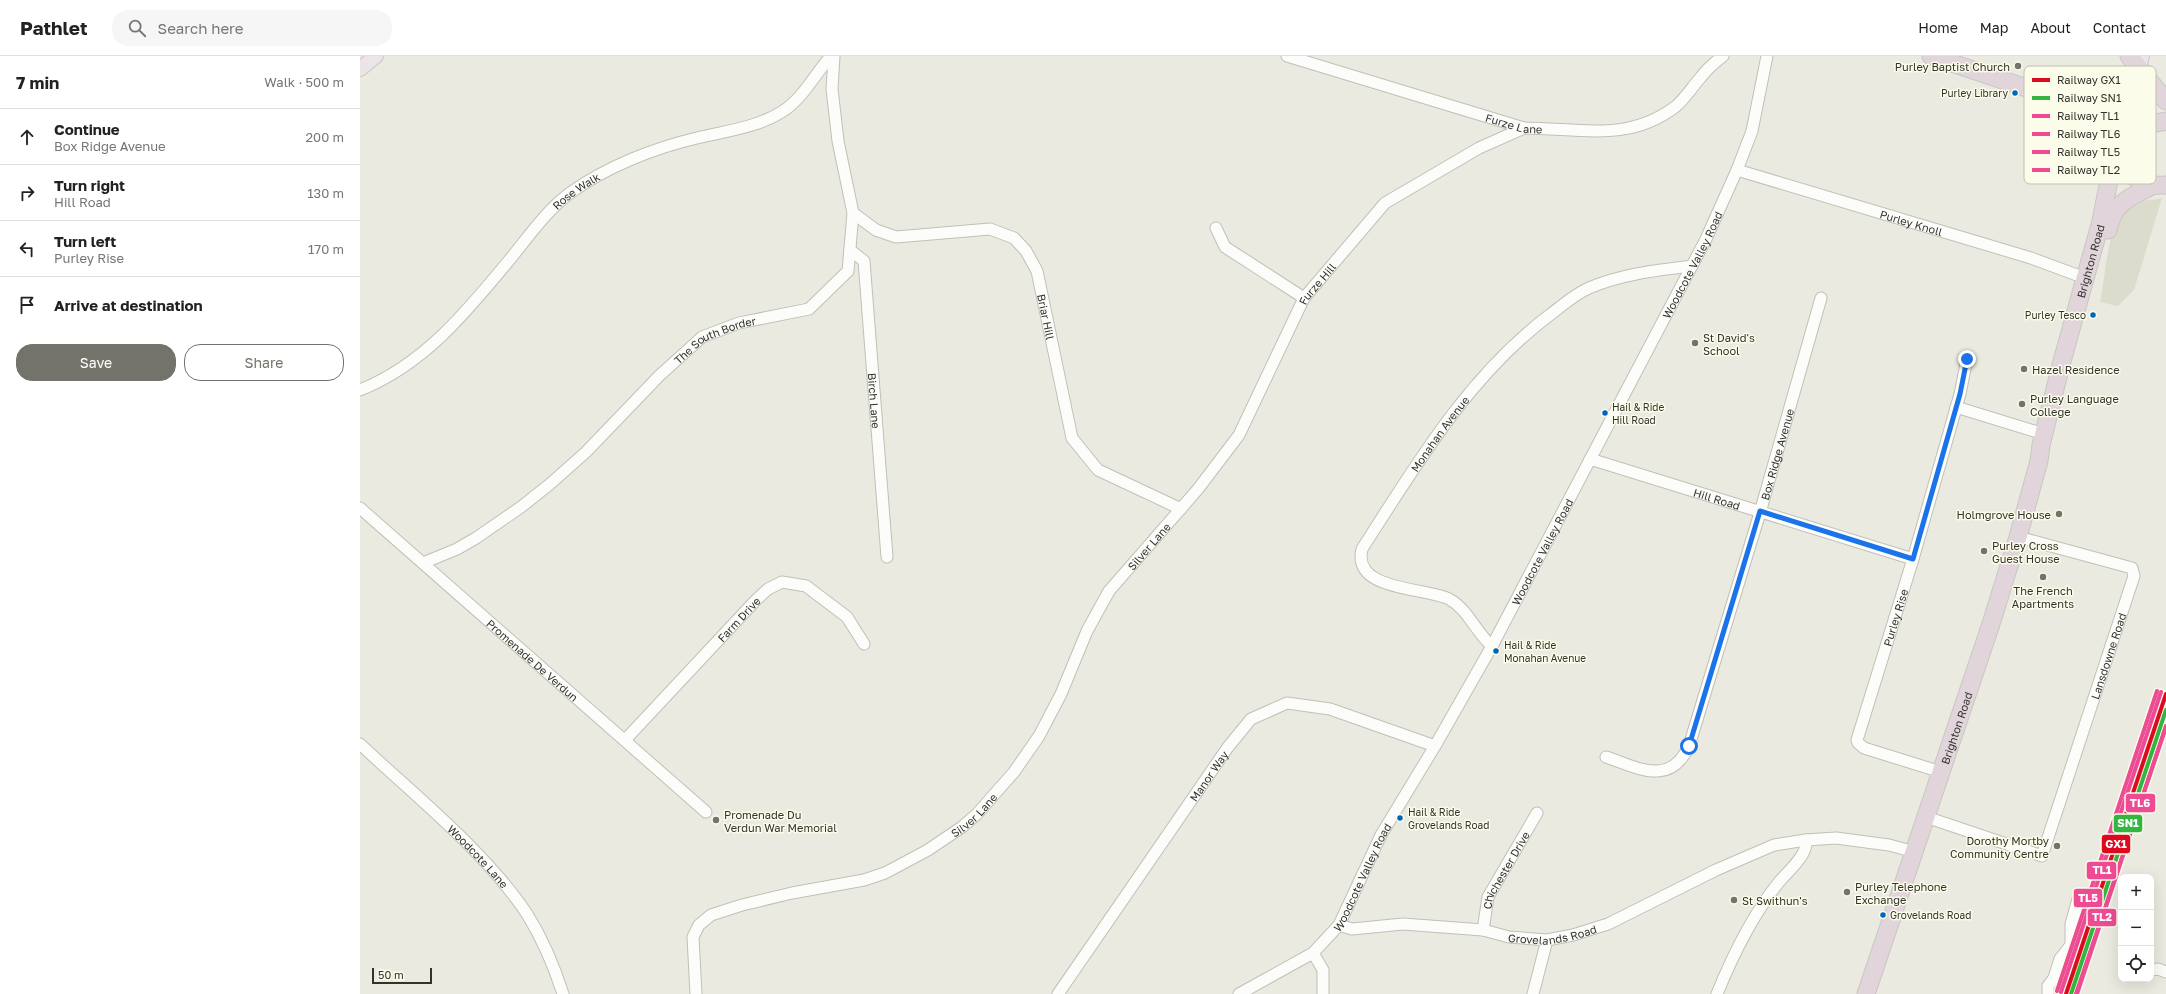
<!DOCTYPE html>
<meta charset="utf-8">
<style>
:root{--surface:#fff;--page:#f6f6f6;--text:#222;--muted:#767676;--line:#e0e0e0;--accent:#73736b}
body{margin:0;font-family:"Golos Text",sans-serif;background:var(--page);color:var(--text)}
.controls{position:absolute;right:12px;bottom:12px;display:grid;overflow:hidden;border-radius:8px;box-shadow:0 4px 16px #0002}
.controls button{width:36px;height:36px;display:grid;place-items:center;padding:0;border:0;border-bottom:1px solid var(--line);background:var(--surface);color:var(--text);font:20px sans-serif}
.scale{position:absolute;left:12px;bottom:10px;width:60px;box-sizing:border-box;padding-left:4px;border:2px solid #33332c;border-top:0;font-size:11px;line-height:14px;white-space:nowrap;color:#33332c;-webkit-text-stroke:3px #fbfce9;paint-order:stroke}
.stop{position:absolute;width:12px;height:12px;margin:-9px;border:3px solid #1a73e8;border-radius:50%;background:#fff}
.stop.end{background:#1a73e8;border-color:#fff;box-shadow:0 1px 4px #0008}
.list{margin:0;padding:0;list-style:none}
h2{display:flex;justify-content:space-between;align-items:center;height:52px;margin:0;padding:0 16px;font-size:17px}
h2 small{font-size:13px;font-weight:400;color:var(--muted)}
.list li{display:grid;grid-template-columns:26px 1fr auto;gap:12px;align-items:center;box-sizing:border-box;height:56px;padding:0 16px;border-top:1px solid var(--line)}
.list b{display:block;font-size:15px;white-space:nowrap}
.list p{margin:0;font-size:13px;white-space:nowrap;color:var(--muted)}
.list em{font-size:13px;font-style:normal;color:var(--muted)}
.actions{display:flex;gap:8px;padding:12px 16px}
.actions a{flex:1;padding:9px 0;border:1px solid var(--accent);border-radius:16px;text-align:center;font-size:14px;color:var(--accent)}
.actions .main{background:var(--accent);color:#fff}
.icon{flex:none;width:22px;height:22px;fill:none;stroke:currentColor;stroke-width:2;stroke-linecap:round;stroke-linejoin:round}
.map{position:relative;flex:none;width:1806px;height:938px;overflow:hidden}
header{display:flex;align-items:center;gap:24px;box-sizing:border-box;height:56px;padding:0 20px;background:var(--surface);border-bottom:1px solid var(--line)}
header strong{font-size:19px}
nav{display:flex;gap:22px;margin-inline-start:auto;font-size:14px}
.search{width:280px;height:36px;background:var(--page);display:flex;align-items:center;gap:10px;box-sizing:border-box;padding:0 14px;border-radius:16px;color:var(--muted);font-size:15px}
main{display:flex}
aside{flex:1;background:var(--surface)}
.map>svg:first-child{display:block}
.grass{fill:#dbdccc}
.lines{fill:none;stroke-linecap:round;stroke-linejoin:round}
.minor-casing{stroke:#c0c0b8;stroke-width:13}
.major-casing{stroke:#c7c7c2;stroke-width:16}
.highway-casing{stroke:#c7c7c2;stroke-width:19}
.minor{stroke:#fcfcfa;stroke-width:11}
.major{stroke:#ece4e7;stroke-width:14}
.highway{stroke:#e1d5db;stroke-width:17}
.rail-1-casing{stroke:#fbfce9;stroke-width:7}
.rail-2-casing{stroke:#fbfce9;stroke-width:7}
.rail-3-casing{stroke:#fbfce9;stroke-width:7}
.rail-4-casing{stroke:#fbfce9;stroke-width:7}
.rail-5-casing{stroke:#fbfce9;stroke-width:7}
.rail-6-casing{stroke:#fbfce9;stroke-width:7}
.rail-1{stroke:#dc0a1e;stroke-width:4}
.rail-2{stroke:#33b540;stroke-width:4}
.rail-3{stroke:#ee4b95;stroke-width:4}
.rail-4{stroke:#ee4b95;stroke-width:4}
.rail-5{stroke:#ee4b95;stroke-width:4}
.rail-6{stroke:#ee4b95;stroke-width:4}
.route{stroke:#1a73e8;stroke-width:5}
.poi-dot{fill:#73736b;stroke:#fbfce9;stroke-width:1.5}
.bus-dot{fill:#0065bd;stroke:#fbfce9;stroke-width:1.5}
.labels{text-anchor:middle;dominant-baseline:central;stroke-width:3;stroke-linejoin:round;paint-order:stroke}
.bus-label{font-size:10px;fill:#33332c;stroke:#fbfce9;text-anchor:start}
.poi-label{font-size:11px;fill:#33332c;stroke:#fbfce9;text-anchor:start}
.street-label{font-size:11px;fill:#33332c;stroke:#fbfce9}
.key{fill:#fbfce9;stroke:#bfc0b0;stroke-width:1}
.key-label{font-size:11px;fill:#33332c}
.line-badge{stroke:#fbfce9;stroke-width:1.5}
.badge-label{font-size:11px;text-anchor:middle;font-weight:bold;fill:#fff}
</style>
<header>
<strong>Pathlet</strong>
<div class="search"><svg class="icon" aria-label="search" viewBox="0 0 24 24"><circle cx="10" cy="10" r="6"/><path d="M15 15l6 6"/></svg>Search here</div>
<nav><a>Home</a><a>Map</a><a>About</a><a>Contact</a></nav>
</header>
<main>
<aside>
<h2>7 min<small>Walk · 500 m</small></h2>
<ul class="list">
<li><svg class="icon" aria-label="ahead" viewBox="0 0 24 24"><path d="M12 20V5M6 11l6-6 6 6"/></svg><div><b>Continue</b><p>Box Ridge Avenue</p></div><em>200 m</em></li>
<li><svg class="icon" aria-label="right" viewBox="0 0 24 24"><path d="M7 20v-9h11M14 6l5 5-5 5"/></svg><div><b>Turn right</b><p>Hill Road</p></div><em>130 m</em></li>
<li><svg class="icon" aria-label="left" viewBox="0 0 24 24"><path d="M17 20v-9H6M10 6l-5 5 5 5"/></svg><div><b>Turn left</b><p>Purley Rise</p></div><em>170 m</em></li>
<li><svg class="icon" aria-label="arrive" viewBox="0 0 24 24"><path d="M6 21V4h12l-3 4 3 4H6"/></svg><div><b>Arrive at destination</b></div></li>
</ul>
<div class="actions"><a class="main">Save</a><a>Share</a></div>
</aside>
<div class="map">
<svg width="1806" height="938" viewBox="0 0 1806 938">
<rect width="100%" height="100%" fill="#eaeae0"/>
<path class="grass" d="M1802 142 1774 234 1758 250 1740 246C1747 216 1745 168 1772 150 1780 144 1793 144 1802 142Z"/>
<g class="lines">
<g class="minor-casing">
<g id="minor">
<path id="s1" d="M927 0 1164 72C1219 72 1267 87 1315 51 1325 43 1332 31 1341 21 1347 13 1355 6 1363 0"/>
<path id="s2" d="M1377 114 1671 202 1725 222"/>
<path id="s3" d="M493 157 516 174 536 181 630 173 654 182 666 195 677 215 712 382 738 414 821 453"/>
<path d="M856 172 865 191 944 242"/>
<path id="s4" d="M490 194 504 205 527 501"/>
<path id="s5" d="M0 334C65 308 108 254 151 202 169 180 187 154 210 137 246 111 294 92 337 82 366 75 401 71 426 53 444 40 456 17 471 0"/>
<path d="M1596 351 1684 378"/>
<path id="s6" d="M1230 403 1553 503"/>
<path id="s7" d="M0 452 346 756"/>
<path id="s8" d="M63 507 97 493 116 482 161 451 190 428 226 396 299 320 342 281 379 267 449 253 488 215 493 157 478 85 472 33 474 0"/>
<path id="s9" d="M1132 590C1116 577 1108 553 1089 543 1063 531 992 535 1002 493 1056 409 1109 319 1191 258 1203 249 1215 238 1229 232 1261 218 1298 214 1332 210"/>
<path id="s10" d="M265 684 396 544 408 533 422 526 446 530 487 561 504 588"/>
<path id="s11" d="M0 688C54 739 126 796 167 858 182 882 194 910 203 938"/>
<path id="s12" d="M1246 701C1278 712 1310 731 1329 690L1399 460 1461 242"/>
<path id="s13" d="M1581 716 1504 692 1498 687 1497 684 1553 503 1600 338 1607 303"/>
<path id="s14" d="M1566 761 1682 800 1774 520 1772 512 1658 481"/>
<path id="s15" d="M979 869 992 873 1043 868 1123 874 1149 881 1187 884 1213 879 1248 868 1356 814 1414 789 1446 784 1476 782 1529 789 1555 796"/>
<path id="s16" d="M1123 874 1128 841 1177 757"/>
<path d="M953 897 963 914V938"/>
<path d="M1791 914 1798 913 1806 916"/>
<path id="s17" d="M336 938 333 881 339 869 351 859 382 849 432 837 504 824 525 817 568 794 602 771 617 758 654 716 679 680 701 638 727 575 749 535 838 433 879 379 944 242 1025 147 1119 92 1164 72"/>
<path id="s18" d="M698 938 868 691 891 663 927 647 970 653 1075 690"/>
<path id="s19" d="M879 938 953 897 979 869 1021 779 1075 690 1132 590 1346 183 1377 114 1392 75 1407 0"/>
<path d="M1173 938 1187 884"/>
<path d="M1357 938C1372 901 1394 857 1419 826 1429 814 1448 799 1446 784"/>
<path d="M1688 938V930L1694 922 1700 903 1711 889V868L1718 843"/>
</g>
</g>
<g class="major-casing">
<g id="major">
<path d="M0 13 16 0"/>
<path d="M1760 74 1766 61 1782 0"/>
</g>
</g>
<g class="highway-casing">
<g id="highway">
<path d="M1571 0 1741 57 1748 61 1760 74V91"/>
<path d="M1769 0 1806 45"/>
<path d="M1758 100C1762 110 1775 125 1787 128 1793 130 1800 129 1806 129"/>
<path d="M1748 174C1754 145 1771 141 1794 129"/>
<path id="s20" d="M1506 938 1630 571 1658 481 1679 405 1681 389 1701 309 1741 165 1751 114 1760 91 1767 83 1791 68 1806 65"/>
</g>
</g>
<use href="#minor" class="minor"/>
<use href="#major" class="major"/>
<use href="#highway" class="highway"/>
<g class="rail-1-casing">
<path id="rail-1" d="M1706 938 1806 638"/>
</g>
<g class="rail-2-casing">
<path id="rail-2" d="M1711 938 1806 654"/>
</g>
<g class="rail-3-casing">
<path id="rail-3" d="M1701 936 1801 636"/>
</g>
<g class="rail-4-casing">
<path id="rail-4" d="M1717 938 1806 670"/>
</g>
<g class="rail-5-casing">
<path id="rail-5" d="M1697 935 1797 635"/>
</g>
<g class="rail-6-casing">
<path id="rail-6" d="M1716 938 1806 671"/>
</g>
<use href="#rail-1" class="rail-1"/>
<use href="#rail-2" class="rail-2"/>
<use href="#rail-3" class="rail-3"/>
<use href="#rail-4" class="rail-4"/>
<use href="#rail-5" class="rail-5"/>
<use href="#rail-6" class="rail-6"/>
</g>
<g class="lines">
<path class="route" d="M1329 690 1400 455 1553 503 1600 338 1607 303"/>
</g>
<g class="poi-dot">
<circle cx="1658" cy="10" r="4"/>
<circle cx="1335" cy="287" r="4"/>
<circle cx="1664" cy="313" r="4"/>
<circle cx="1662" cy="348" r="4"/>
<circle cx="1699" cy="458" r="4"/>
<circle cx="1624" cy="495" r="4"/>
<circle cx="1683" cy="521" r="4"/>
<circle cx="356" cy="764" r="4"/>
<circle cx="1697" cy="790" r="4"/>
<circle cx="1487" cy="836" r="4"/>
<circle cx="1374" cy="844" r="4"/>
</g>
<g class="bus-dot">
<circle cx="1655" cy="37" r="3.5"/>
<circle cx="1733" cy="259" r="3.5"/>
<circle cx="1245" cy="357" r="3.5"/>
<circle cx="1136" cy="595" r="3.5"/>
<circle cx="1040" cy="762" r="3.5"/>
<circle cx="1523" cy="859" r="3.5"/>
</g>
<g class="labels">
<g class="bus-label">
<text x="1648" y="37" text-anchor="end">Purley Library</text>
<text x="1726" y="259" text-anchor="end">Purley Tesco</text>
<text x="1252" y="351">Hail &amp; Ride<tspan x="1252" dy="13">Hill Road</tspan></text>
<text x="1144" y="589">Hail &amp; Ride<tspan x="1144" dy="13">Monahan Avenue</tspan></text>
<text x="1048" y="756">Hail &amp; Ride<tspan x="1048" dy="13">Grovelands Road</tspan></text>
<text x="1530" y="859">Grovelands Road</text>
</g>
<g class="poi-label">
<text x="1650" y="10" text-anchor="end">Purley Baptist Church</text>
<text x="1343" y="281">St David's<tspan x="1343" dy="13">School</tspan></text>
<text x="1672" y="313">Hazel Residence</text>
<text x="1670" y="342">Purley Language<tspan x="1670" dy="13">College</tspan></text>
<text x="1691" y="458" text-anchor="end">Holmgrove House</text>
<text x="1632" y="489">Purley Cross<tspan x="1632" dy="13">Guest House</tspan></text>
<text x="1683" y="534" text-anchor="middle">The French<tspan x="1683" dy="13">Apartments</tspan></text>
<text x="364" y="758">Promenade Du<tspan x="364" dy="13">Verdun War Memorial</tspan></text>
<text x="1689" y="784" text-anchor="end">Dorothy Mortby<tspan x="1689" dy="13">Community Centre</tspan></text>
<text x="1495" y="830">Purley Telephone<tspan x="1495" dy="13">Exchange</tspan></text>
<text x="1382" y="844">St Swithun's</text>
</g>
<g class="street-label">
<text stroke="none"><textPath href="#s1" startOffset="237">Furze Lane</textPath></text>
<text stroke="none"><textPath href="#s5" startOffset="297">Rose Walk</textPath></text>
<text stroke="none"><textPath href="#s2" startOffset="182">Purley Knoll</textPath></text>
<text stroke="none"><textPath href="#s20" startOffset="767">Brighton Road</textPath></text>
<text stroke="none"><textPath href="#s19" startOffset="872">Woodcote Valley Road</textPath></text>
<text stroke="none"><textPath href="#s17" startOffset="1010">Furze Hill</textPath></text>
<text stroke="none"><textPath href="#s3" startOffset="257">Briar Hill</textPath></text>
<text stroke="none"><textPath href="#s8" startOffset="372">The South Border</textPath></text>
<text stroke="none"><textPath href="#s4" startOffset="158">Birch Lane</textPath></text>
<text stroke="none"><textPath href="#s9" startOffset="315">Monahan Avenue</textPath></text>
<text stroke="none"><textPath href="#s12" startOffset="401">Box Ridge Avenue</textPath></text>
<text stroke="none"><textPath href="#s6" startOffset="133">Hill Road</textPath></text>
<text stroke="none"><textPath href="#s17" startOffset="696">Silver Lane</textPath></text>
<text stroke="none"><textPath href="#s19" startOffset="548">Woodcote Valley Road</textPath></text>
<text stroke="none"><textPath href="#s13" startOffset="220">Purley Rise</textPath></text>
<text stroke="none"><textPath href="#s10" startOffset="166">Farm Drive</textPath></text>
<text stroke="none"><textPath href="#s14" startOffset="333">Lansdowne Road</textPath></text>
<text stroke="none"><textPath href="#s7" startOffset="230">Promenade De Verdun</textPath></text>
<text stroke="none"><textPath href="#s20" startOffset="281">Brighton Road</textPath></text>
<text stroke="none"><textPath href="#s18" startOffset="265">Manor Way</textPath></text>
<text stroke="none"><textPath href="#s17" startOffset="372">Silver Lane</textPath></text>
<text stroke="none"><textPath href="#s11" startOffset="163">Woodcote Lane</textPath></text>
<text stroke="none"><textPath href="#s16" startOffset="65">Chichester Drive</textPath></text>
<text stroke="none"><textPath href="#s19" startOffset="176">Woodcote Valley Road</textPath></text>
<text stroke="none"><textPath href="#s15" startOffset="216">Grovelands Road</textPath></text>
</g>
</g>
<rect x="1664" y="10" width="132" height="118" rx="6" class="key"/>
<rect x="1672" y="22" width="18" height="4" fill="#dc0a1e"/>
<rect x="1672" y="40" width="18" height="4" fill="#33b540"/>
<rect x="1672" y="58" width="18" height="4" fill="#ee4b95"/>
<rect x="1672" y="76" width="18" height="4" fill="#ee4b95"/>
<rect x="1672" y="94" width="18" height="4" fill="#ee4b95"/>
<rect x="1672" y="112" width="18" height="4" fill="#ee4b95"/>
<g class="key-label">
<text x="1697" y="28">Railway GX1</text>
<text x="1697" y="46">Railway SN1</text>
<text x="1697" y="64">Railway TL1</text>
<text x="1697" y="82">Railway TL6</text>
<text x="1697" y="100">Railway TL5</text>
<text x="1697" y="118">Railway TL2</text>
</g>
<g class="line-badge">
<rect x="1765" y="737" width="31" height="20" rx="4" fill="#ee4b95"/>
<rect x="1753" y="758" width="30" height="19" rx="4" fill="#33b540"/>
<rect x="1741" y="778" width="30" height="20" rx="4" fill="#dc0a1e"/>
<rect x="1726" y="805" width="31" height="19" rx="4" fill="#ee4b95"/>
<rect x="1713" y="832" width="30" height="20" rx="4" fill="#ee4b95"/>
<rect x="1727" y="852" width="30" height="19" rx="4" fill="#ee4b95"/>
</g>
<g class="badge-label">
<text x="1780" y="751">TL6</text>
<text x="1768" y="771">SN1</text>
<text x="1756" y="792">GX1</text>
<text x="1742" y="818">TL1</text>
<text x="1728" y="846">TL5</text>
<text x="1742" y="865">TL2</text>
</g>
</svg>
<div class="controls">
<button>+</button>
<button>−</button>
<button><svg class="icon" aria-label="locate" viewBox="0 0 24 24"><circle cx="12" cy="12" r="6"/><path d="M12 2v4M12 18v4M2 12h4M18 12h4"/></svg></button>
</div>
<div class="scale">50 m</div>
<div class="stop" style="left:1329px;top:690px"></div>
<div class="stop end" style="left:1607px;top:303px"></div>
</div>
</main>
